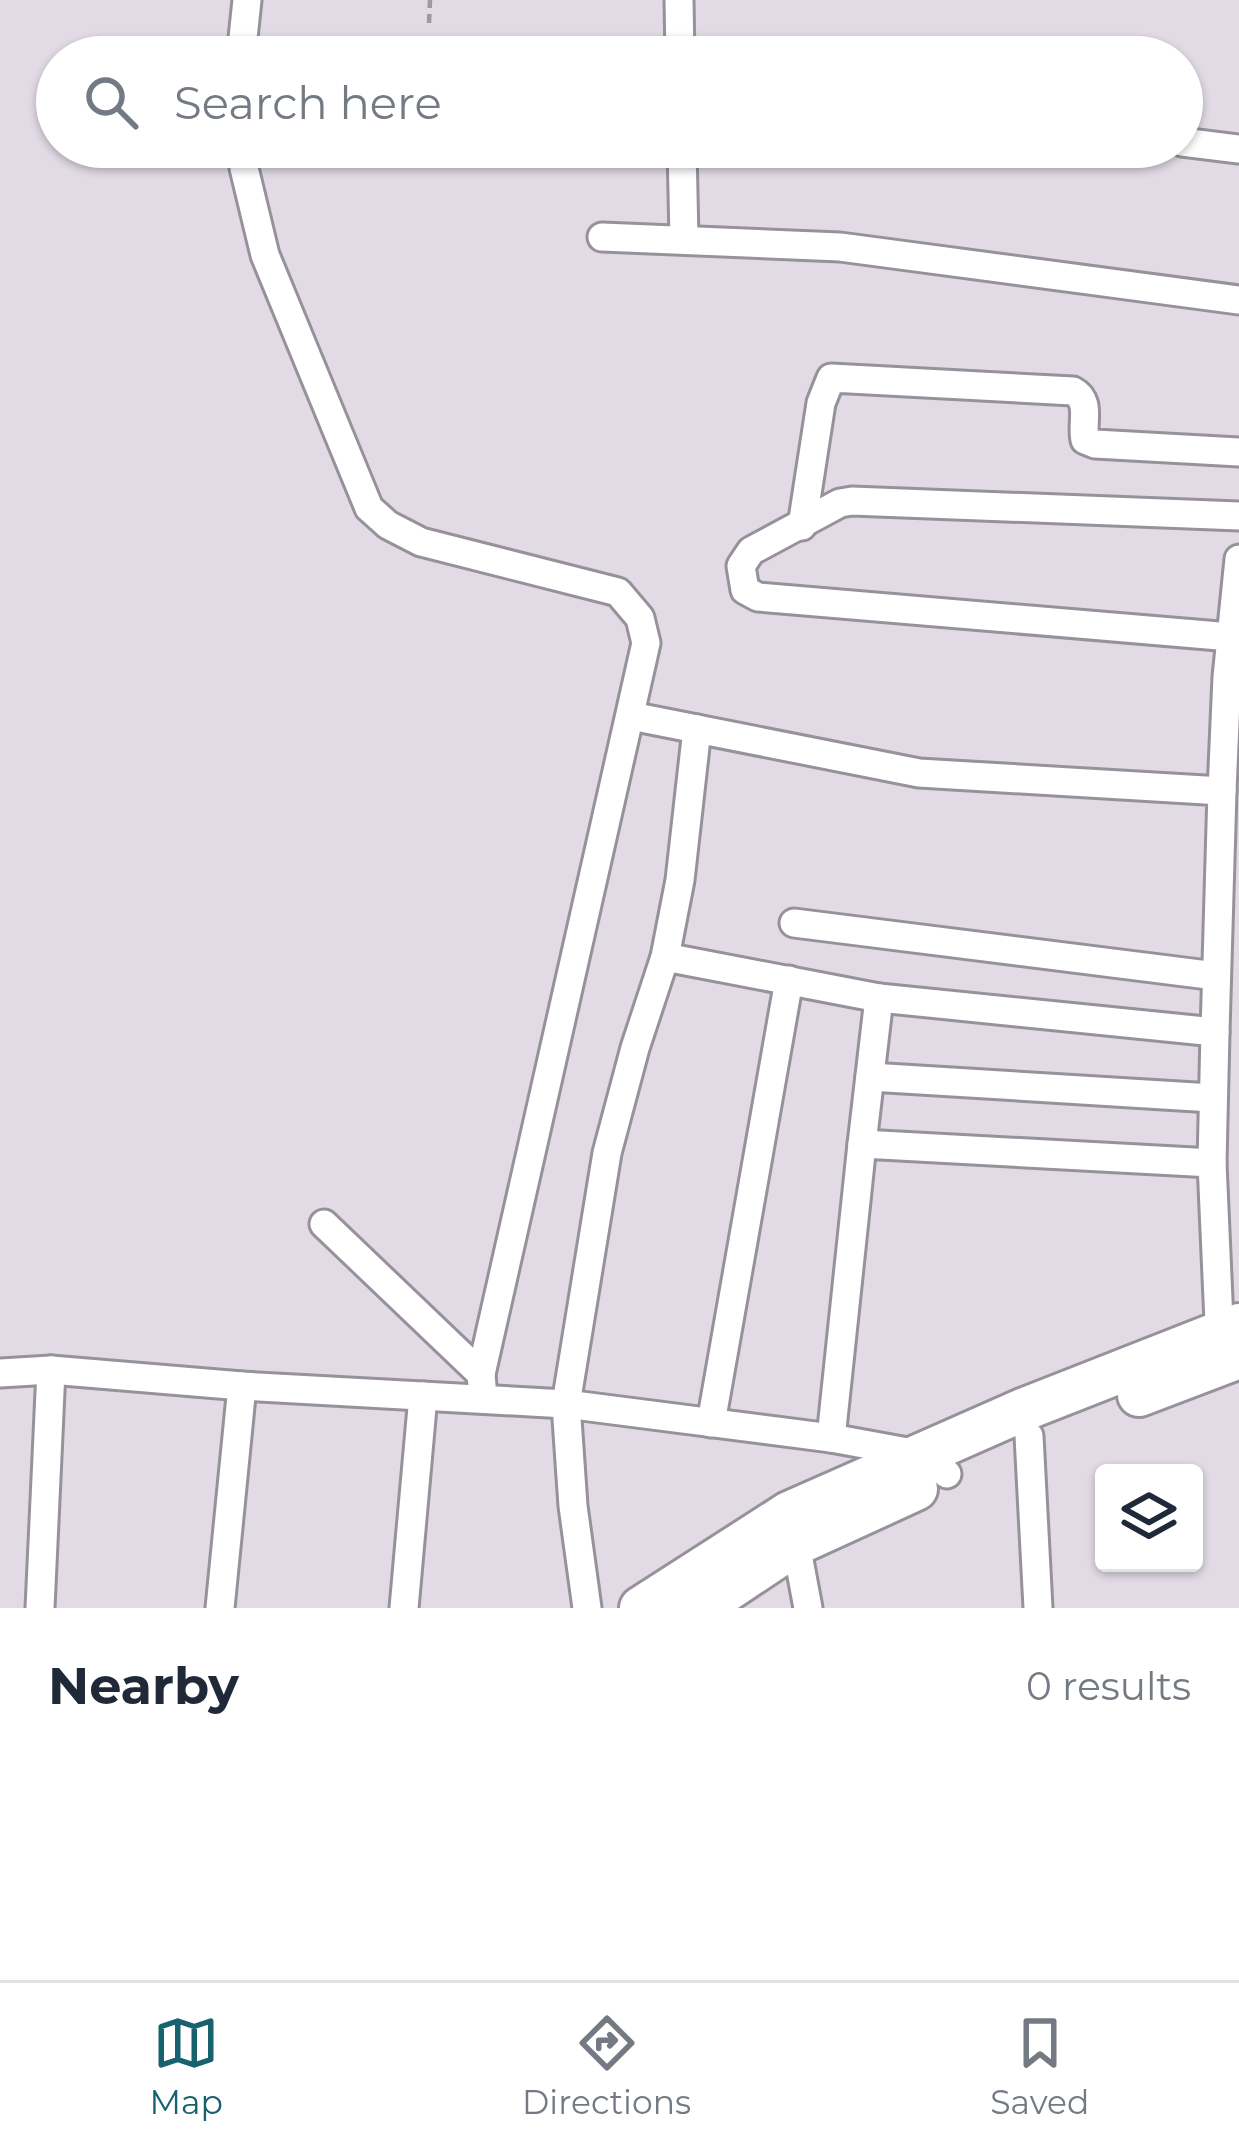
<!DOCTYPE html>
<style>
:root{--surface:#fff;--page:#f6f6f7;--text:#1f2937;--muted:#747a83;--line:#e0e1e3;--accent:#18616f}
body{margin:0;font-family:Montserrat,sans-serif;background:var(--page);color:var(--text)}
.controls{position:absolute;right:36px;bottom:36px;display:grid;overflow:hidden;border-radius:12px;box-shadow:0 3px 9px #0004}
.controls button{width:108px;height:108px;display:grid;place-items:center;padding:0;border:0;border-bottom:3px solid var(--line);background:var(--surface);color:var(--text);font:60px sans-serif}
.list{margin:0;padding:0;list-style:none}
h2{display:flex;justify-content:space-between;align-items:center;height:156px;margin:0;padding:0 48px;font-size:51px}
h2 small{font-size:39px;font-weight:400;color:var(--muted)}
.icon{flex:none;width:66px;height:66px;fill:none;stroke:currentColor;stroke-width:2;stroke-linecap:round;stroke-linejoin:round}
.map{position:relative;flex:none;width:1239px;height:1608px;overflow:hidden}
.search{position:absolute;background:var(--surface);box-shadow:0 3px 9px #0004;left:36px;right:36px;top:36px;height:132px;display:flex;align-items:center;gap:30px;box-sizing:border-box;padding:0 42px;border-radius:66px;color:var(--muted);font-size:45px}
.sheet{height:372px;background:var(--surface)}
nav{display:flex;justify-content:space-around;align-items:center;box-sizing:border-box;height:168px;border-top:3px solid var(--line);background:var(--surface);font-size:33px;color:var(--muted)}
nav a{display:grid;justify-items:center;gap:6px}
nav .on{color:var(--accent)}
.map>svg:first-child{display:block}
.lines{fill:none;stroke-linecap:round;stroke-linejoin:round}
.street-casing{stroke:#97919b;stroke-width:33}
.primary-casing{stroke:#97919b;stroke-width:48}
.path{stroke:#9f99a2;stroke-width:4.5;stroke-dasharray:9 6;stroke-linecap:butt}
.street{stroke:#fff;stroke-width:27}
.primary{stroke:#fff;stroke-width:42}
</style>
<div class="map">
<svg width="1239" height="1608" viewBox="0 0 1239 1608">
<rect width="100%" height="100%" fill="#e2dbe6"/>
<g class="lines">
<g class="street-casing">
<g id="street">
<path d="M679 0 680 57"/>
<path d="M241 57 247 0"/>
<path d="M1182 142 1239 149"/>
<path d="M243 147 244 168 265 255 369 508 388 525 421 542 618 592 640 618 646 643 481 1374 483 1398"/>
<path d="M682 147 684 240"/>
<path d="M602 237 840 247 1239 300"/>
<path d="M802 526 821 403 831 378 1073 391C1092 401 1081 423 1085 440L1095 444 1239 452"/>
<path d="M1231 637 758 597 745 590 741 566 751 551 840 503 852 501 1239 516"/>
<path d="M1222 791 1227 677 1239 559"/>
<path d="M794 923 1216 976"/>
<path d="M665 957 680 880 697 729"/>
<path d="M870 1077 1212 1098"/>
<path d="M862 1144 879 998"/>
<path d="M1212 1163 1220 1345"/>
<path d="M324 1224 481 1374"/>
<path d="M0 1373 51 1370 242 1386 566 1404 831 1438 924 1455 947 1474"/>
<path d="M711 1423 789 980"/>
<path d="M1029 1436 1038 1608"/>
<path d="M831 1438 862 1144 1212 1163 1215 1032"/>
<path d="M796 1544 808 1608"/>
<path d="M40 1608 51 1370"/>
<path d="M220 1608 242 1386"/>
<path d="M404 1608 423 1396"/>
<path d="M587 1608 573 1506 566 1404 607 1153 635 1048 665 957 879 998 1215 1032 1222 791 919 773 631 716"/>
</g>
</g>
<g class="primary-casing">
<g id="primary">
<path d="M1139 1395 1239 1357"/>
<path d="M641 1608 789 1513 1025 1409 1239 1325"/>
<path d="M700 1608 796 1544 916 1489"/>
</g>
</g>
<path class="path" d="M429 23 430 0"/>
<use href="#street" class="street"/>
<use href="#primary" class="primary"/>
</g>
</svg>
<div class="controls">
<button><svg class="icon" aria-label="layers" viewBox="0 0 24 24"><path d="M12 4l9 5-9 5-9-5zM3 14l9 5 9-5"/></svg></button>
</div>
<div class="search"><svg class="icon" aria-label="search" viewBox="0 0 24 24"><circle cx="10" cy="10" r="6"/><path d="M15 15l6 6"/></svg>Search here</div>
</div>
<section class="sheet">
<h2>Nearby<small>0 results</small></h2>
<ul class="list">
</ul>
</section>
<nav>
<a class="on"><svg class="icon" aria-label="map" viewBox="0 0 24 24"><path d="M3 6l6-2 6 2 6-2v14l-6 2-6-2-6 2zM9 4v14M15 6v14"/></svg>Map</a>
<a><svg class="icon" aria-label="directions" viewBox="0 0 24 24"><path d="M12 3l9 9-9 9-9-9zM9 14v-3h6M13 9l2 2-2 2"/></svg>Directions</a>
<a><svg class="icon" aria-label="saved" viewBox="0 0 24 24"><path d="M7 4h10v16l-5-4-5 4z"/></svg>Saved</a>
</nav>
